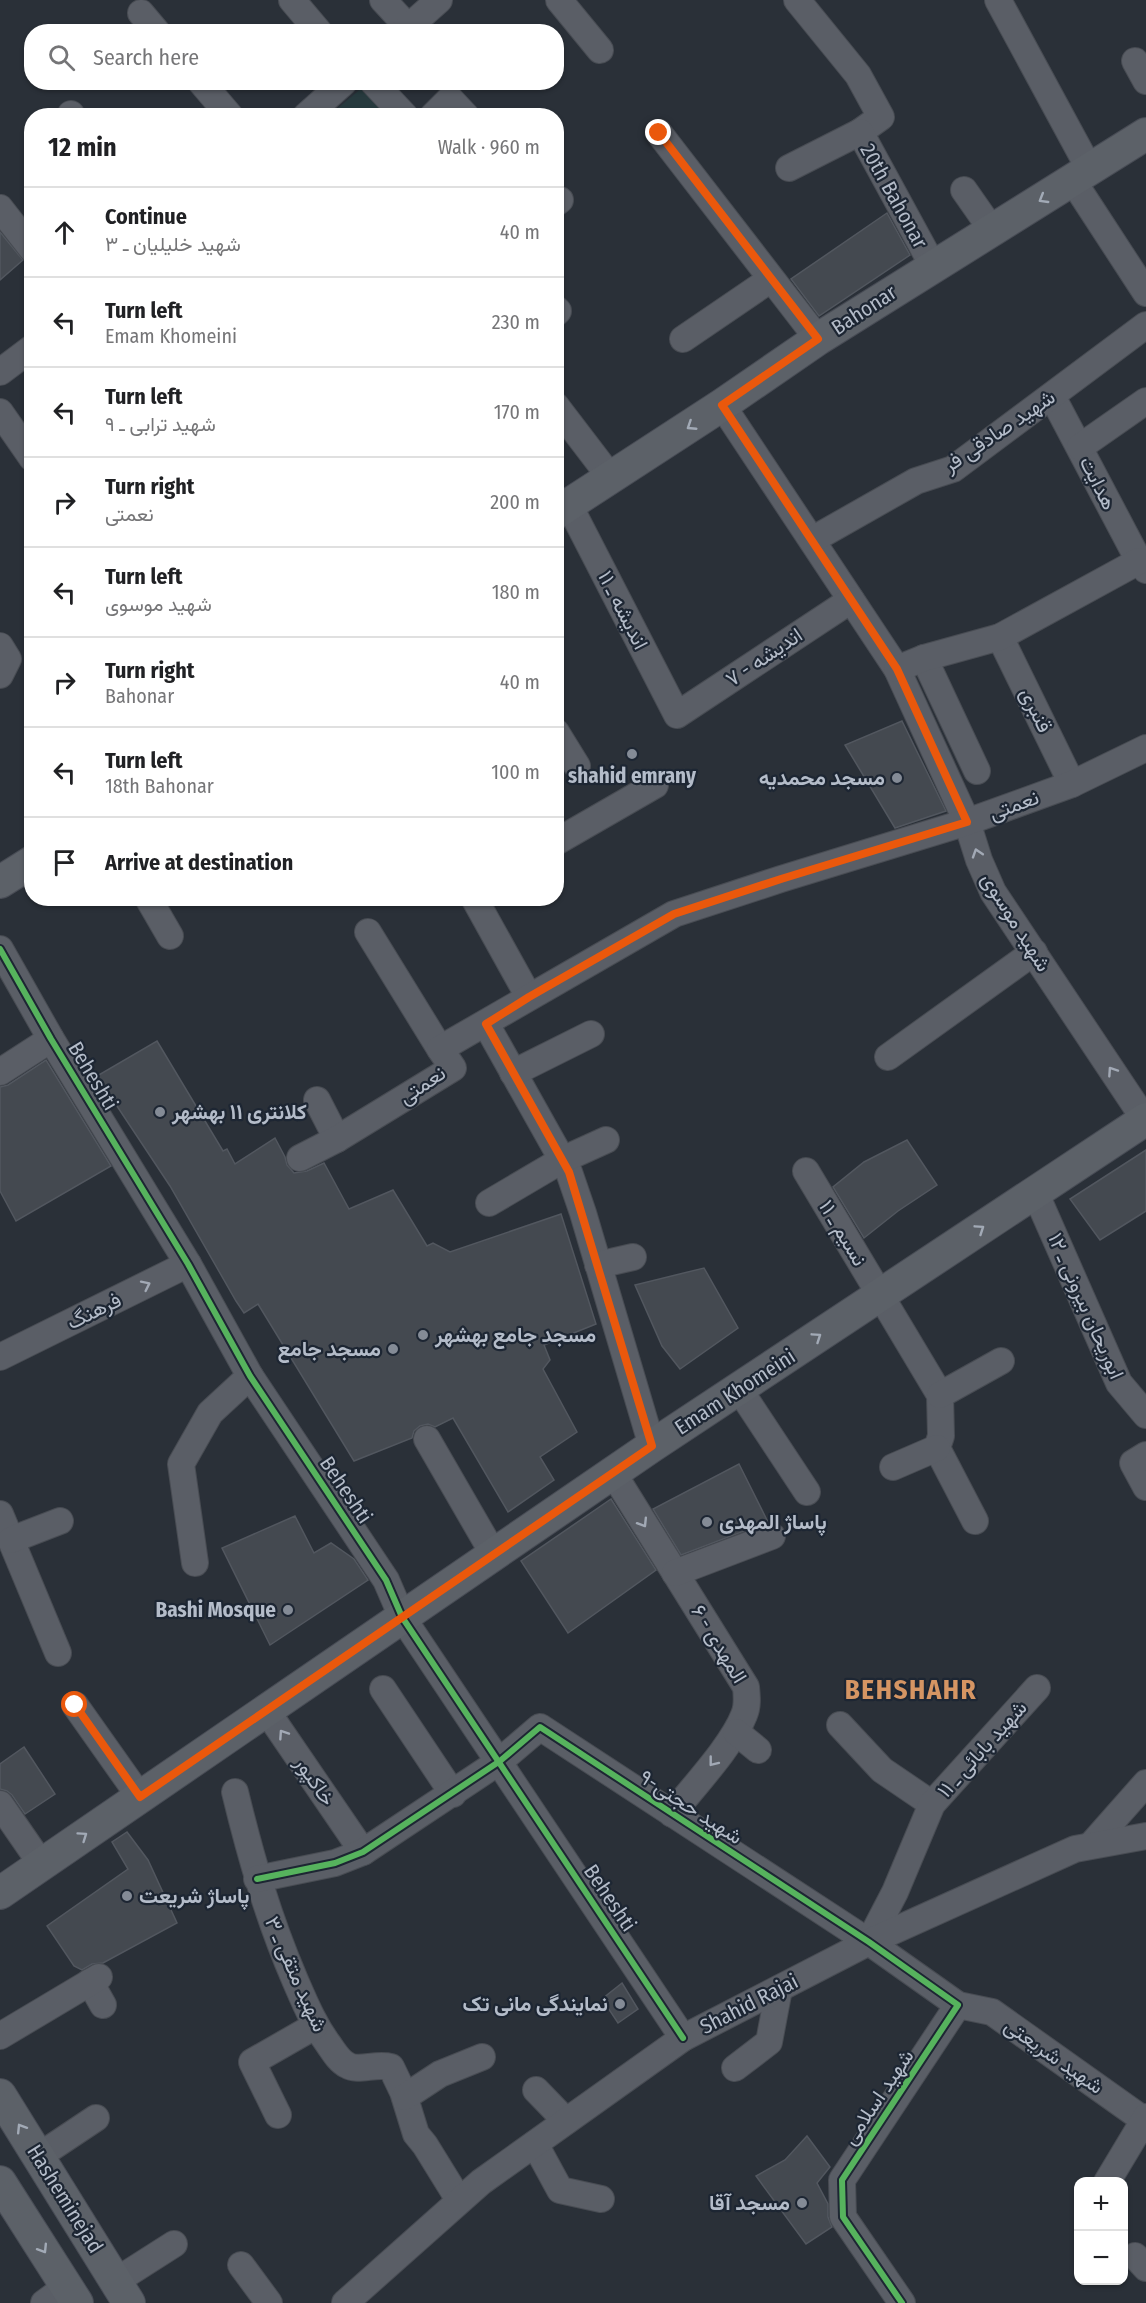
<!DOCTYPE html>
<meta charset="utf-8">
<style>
:root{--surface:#fff;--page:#f6f6f6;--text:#202124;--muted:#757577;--line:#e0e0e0}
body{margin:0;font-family:"Fira Sans Condensed",Vazirmatn,sans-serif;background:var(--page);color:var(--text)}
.controls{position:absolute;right:18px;bottom:18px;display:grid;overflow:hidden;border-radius:12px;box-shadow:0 2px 4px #0004}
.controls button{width:54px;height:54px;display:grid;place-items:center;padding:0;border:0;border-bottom:2px solid var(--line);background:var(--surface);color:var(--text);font:30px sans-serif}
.stop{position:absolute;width:18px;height:18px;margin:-14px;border:4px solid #ea580c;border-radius:50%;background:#fff}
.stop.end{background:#ea580c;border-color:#fff;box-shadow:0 2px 6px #0008}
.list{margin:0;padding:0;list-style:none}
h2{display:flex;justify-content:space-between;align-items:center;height:78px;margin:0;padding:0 24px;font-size:26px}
h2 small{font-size:20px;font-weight:400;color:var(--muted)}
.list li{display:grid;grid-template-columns:39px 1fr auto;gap:18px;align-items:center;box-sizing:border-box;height:90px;padding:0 24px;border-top:2px solid var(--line)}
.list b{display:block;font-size:22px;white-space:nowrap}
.list p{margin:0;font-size:20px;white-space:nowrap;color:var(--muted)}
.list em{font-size:20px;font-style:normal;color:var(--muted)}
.icon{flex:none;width:33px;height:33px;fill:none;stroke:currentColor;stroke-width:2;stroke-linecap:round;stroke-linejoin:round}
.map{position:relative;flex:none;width:1146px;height:2303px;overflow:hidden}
.search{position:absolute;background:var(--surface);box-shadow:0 2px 4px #0004;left:24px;top:24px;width:540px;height:66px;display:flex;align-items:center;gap:15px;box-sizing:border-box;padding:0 21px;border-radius:24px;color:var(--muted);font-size:22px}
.panel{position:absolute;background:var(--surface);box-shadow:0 2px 4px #0004;left:24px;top:108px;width:540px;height:798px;border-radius:24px}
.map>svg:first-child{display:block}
.green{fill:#273a3e}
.building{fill:#444950;stroke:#52575f;stroke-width:1.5}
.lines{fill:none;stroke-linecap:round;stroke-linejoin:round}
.minor-casing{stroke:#484c53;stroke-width:28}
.major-casing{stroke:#484c55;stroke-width:34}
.minor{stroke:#5a5e66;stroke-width:26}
.major{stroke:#5c6168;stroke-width:32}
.cycleway-casing{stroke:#1d2633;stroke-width:10}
.cycleway{stroke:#56b35d;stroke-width:6}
.oneway{stroke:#a2aab6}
.oneway2{stroke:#a2a9b5}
.route{stroke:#ea580c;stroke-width:8}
.poi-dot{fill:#848b96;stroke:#1d2633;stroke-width:2}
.labels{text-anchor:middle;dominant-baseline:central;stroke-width:4.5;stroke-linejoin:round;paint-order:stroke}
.street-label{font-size:21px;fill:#b4bcc9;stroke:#1d2633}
.poi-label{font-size:21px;font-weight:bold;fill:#b4bcc9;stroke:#1d2633;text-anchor:end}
.district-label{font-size:27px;font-weight:bold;letter-spacing:1.5px;fill:#d59563;stroke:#1d2633}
</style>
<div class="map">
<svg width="1146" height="2303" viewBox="0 0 1146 2303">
<rect width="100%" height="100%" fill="#2a3038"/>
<path class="green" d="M363 87 389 115 332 116 331 114Z"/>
<g class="building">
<path d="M887 213 910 255 819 316 791 279Z"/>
<path d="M0 232 23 260 0 280Z"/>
<path d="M902 721 946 811 895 828 845 745Z"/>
<path d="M157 1041 223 1151 227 1149 235 1164 275 1138 285 1157 287 1165 294 1173 307 1171 324 1163 349 1209 393 1190 427 1246 433 1243 450 1252 561 1214 596 1324 544 1345 550 1360 543 1369 577 1432 540 1457 554 1480 508 1512 453 1418 435 1427 428 1424 420 1426 414 1431 412 1438 354 1461 258 1304 244 1313 236 1301 170 1186 97 1076Z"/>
<path d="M46 1060 111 1166 16 1221 0 1191V1087L8 1085Z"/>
<path d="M907 1140 937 1185 898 1211 864 1238 833 1187 864 1162Z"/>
<path d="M1146 1150V1211L1100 1240 1070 1199Z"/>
<path d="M704 1268 738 1328 680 1369 662 1346 635 1285Z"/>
<path d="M739 1464 768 1522 681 1555 653 1509Z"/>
<path d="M611 1499 656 1570 568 1633 521 1561Z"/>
<path d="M295 1516 314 1553 331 1543 354 1559 368 1580 270 1645 222 1548Z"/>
<path d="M24 1747 55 1794 25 1814 12 1795 7 1791 0 1789V1764Z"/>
<path d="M127 1832 148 1860 177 1923 103 1963 92 1964 82 1970 74 1966 47 1926 128 1869 112 1842Z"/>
<path d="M622 1983 638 2009 618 2023 602 1999Z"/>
<path d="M807 2136 830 2167 817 2183 828 2204V2217L832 2227 806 2244 756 2176 785 2160Z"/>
</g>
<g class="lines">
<g class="minor-casing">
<g id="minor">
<path d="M292 0 319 32"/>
<path d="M383 0 408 27"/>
<path d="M559 0 600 50"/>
<path d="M797 0 858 75 881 117 860 132"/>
<path d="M998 0 1090 170"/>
<path d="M141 13 157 32"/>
<path d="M403 32 439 0"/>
<path d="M1135 61 1146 81"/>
<path d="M201 82 230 116"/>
<path d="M373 82 405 116"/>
<path d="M71 114 72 116"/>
<path d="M306 116 344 82"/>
<path d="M433 116 450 99 466 116"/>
<path d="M659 133 818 339"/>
<path d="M789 168 860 132 933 266"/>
<path d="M1073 181 1146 293"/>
<path d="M964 190 992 230"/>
<path d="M556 203 560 200"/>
<path d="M0 208 32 249"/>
<path d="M556 309 558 311 556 313"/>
<path d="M683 339 771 279"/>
<path d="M0 372 32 348"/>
<path d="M1052 396 1139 561 1146 570"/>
<path d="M722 405 897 669 967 822 979 860 993 892 1145 1120"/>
<path d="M556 406 611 478"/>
<path d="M0 412 32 458"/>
<path d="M1080 447 1146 401"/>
<path d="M569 505 677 715 851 600"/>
<path d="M812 540 916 481 953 469 1146 325"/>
<path d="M1000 637 1072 784"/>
<path d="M0 646 8 659 0 675"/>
<path d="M924 658 977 771"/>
<path d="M897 669 924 658 1000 637 1139 561"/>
<path d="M556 732 577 766"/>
<path d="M556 842 655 785"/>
<path d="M148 898 170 936"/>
<path d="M474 898 529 997"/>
<path d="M368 932 440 1049"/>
<path d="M0 949 51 1039 188 1264 250 1376 386 1580 402 1617 683 2038"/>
<path d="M486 1024 569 1172 583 1213 652 1446"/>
<path d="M888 1057 1034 952"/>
<path d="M0 1072 51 1039"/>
<path d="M513 1073 591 1034"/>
<path d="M317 1100 337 1139"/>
<path d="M300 1158 337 1139 453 1068 440 1049 674 914 781 879 967 822 1072 784 1146 748"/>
<path d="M806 1171 940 1395 941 1436 937 1448 975 1521"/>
<path d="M1035 1192 1119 1383 1146 1415"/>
<path d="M489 1203 562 1160 606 1140"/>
<path d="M598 1265 633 1257"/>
<path d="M0 1357 188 1264"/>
<path d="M739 1389 807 1492"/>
<path d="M940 1395 1001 1361"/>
<path d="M427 1439 494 1555"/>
<path d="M1146 1455 1133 1463 1146 1487"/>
<path d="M893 1467 937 1448"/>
<path d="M613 1473 746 1687C747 1697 748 1706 744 1715 732 1746 693 1787 672 1814"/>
<path d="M0 1514 58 1653"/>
<path d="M11 1540 60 1521"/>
<path d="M195 1563 181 1464 210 1413 250 1376"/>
<path d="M675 1573 772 1536"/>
<path d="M383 1689 453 1794"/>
<path d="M75 1705 140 1797"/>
<path d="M266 1710 363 1852"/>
<path d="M840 1725 882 1770 932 1804"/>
<path d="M736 1732 758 1750"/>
<path d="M235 1792C251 1858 268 1917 295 1980 305 2003 314 2025 329 2045 334 2052 339 2061 347 2065 358 2072 375 2063 391 2067L403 2092 416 2134 425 2145 459 2200"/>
<path d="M0 1804 42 1865"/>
<path d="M1092 1844 1146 1783"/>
<path d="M257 1879 335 1863 363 1852 500 1761 540 1727 869 1942 958 2005 842 2180 843 2217 902 2303"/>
<path d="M869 1942 895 1892 932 1804 1037 1688"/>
<path d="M90 1982 103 2005"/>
<path d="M958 2005 992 2012 1144 2120"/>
<path d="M0 2036 99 1977"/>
<path d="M735 2068 769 2042 779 1989"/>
<path d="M536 2090 566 2121"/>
<path d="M405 2097 440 2074 482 2057"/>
<path d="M278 2115 252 2062 315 2026"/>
<path d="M535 2144 560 2190 601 2199"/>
<path d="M39 2156 96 2118"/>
<path d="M1107 2182 1146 2117"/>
<path d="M1135 2256 1146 2268"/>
<path d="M241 2265 269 2303"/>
<path d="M116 2281 174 2244"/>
<path d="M44 2303 66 2287"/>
<path d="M345 2303 481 2182 683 2038 869 1942 1075 1849 1146 1836"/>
</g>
</g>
<g class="major-casing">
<g id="major">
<path d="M556 513 722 405 818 339 1146 134"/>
<path d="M0 882 32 862"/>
<path d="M0 1893 652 1446 1146 1119"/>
<path d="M0 2095 129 2303"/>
<path d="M0 2182 77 2303"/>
</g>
</g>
<use href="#minor" class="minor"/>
<use href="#major" class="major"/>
<g class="cycleway-casing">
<g id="cycleway">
<path d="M0 949 51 1039 188 1264 250 1376 386 1580 402 1617 683 2038"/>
<path d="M257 1879 335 1863 363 1852 500 1761 540 1727 869 1942 958 2005 842 2180 843 2217 902 2303"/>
</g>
</g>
<use href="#cycleway" class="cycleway"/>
</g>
<defs><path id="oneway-chevron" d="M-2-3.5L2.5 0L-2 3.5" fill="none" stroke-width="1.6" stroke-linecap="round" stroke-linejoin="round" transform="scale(1.5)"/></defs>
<g class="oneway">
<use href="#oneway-chevron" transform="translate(1043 199) rotate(149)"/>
<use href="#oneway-chevron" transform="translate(691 426) rotate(147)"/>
<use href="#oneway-chevron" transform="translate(980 1229) rotate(-34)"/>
<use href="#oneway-chevron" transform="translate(817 1337) rotate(-34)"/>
<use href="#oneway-chevron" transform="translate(83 1836) rotate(-35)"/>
<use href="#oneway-chevron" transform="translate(21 2128) rotate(-122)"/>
<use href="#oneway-chevron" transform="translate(43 2249) rotate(58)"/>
</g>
<g class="oneway2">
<use href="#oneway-chevron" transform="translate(977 853) rotate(-108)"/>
<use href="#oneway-chevron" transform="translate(1112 1071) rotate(-124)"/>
<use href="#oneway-chevron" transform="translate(146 1285) rotate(-26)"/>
<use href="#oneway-chevron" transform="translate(643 1523) rotate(58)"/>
<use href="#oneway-chevron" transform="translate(283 1734) rotate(-124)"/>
<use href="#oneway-chevron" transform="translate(713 1762) rotate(128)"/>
</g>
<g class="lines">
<path class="route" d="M75 1705 140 1797 652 1446 569 1172 486 1024 529 997 674 914 781 879 967 822 897 669 722 405 818 339 659 133"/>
</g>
<g class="poi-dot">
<circle cx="632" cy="754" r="6"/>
<circle cx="897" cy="778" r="6"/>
<circle cx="160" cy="1112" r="6"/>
<circle cx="423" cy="1335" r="6"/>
<circle cx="393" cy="1349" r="6"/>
<circle cx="707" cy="1522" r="6"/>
<circle cx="288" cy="1610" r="6"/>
<circle cx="127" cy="1896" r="6"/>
<circle cx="620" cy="2004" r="6"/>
<circle cx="802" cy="2203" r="6"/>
</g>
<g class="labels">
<g class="street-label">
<text transform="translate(894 196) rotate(61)">20th Bahonar</text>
<text transform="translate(864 310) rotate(-33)">Bahonar</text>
<text transform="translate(999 431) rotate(-34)">شهید صادقی فر</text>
<text transform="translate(1098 483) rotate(63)">هدایت</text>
<text transform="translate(623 610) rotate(63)">اندیشه ـ ۱۱</text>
<text transform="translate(764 657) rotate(-34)">اندیشه - ۷</text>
<text transform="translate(1036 710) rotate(64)">قنبری</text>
<text transform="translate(1014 805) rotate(-20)">نعمتی</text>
<text transform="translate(1016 922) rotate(58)">شهید موسوی</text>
<text transform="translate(93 1076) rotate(59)">Beheshti</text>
<text transform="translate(422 1085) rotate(-34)">نعمتی</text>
<text transform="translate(843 1233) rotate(59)">نسیم ـ ۱۱</text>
<text transform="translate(1086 1306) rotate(66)">ابوریحان بیرونی ـ ۱۲</text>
<text transform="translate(94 1311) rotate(-26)">فرهنگ</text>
<text transform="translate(735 1392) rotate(-33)">Emam Khomeini</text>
<text transform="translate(346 1490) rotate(56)">Beheshti</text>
<text transform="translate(719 1644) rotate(59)">المهدی - ۶</text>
<text transform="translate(982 1749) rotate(-48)">شهید بابائی ـ ۱۱</text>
<text transform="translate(315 1781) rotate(56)">خاکپور</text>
<text transform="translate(691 1807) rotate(33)">شهید حجتی-۹</text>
<text transform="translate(610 1898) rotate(56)">Beheshti</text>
<text transform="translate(296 1974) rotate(66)">شهید متقی ـ ۳</text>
<text transform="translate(749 2004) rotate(-27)">Shahid Rajai</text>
<text transform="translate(1054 2056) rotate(35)">شهید شریعتی</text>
<text transform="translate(878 2097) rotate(-56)">شهید اسلامی</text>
<text transform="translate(65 2199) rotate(58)">Hasheminejad</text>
</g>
<g class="poi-label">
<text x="632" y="776" text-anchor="middle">shahid emrany</text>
<text x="885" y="778">مسجد محمدیه</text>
<text x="172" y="1112" text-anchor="start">کلانتری ۱۱ بهشهر</text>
<text x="435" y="1335" text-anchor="start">مسجد جامع بهشهر</text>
<text x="381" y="1349">مسجد جامع</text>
<text x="719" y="1522" text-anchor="start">پاساژ المهدی</text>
<text x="276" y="1610">Bashi Mosque</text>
<text x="139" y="1896" text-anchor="start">پاساژ شریعت</text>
<text x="608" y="2004">نمایندگی مانی تک</text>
<text x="790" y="2203">مسجد آقا</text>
</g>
<g class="district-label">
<text x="911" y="1690">BEHSHAHR</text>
</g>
</g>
</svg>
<div class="controls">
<button>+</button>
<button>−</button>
</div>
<div class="stop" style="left:75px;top:1705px"></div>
<div class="stop end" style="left:659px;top:133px"></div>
<div class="search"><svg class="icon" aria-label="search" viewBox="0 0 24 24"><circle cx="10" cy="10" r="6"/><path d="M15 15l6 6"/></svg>Search here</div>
<section class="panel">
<h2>12 min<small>Walk · 960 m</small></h2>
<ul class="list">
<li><svg class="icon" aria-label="ahead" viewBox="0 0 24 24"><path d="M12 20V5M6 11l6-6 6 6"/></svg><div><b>Continue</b><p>شهید خلیلیان ـ ۳</p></div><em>40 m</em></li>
<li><svg class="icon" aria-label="left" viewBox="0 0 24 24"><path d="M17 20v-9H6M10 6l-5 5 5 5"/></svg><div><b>Turn left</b><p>Emam Khomeini</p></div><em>230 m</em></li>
<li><svg class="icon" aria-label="left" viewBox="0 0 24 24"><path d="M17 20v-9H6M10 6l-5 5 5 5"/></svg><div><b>Turn left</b><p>شهید ترابی ـ ۹</p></div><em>170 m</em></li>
<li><svg class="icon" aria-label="right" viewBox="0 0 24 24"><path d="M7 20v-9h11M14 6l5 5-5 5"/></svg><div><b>Turn right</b><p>نعمتی</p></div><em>200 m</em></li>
<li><svg class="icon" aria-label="left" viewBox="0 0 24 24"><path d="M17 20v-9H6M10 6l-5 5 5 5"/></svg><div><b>Turn left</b><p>شهید موسوی</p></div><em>180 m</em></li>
<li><svg class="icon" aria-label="right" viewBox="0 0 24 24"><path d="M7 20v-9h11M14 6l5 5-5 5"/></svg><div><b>Turn right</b><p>Bahonar</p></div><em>40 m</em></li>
<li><svg class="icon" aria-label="left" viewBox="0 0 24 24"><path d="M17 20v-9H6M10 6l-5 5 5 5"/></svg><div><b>Turn left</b><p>18th Bahonar</p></div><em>100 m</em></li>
<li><svg class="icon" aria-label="arrive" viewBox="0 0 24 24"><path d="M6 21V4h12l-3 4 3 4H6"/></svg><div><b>Arrive at destination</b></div></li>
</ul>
</section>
</div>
